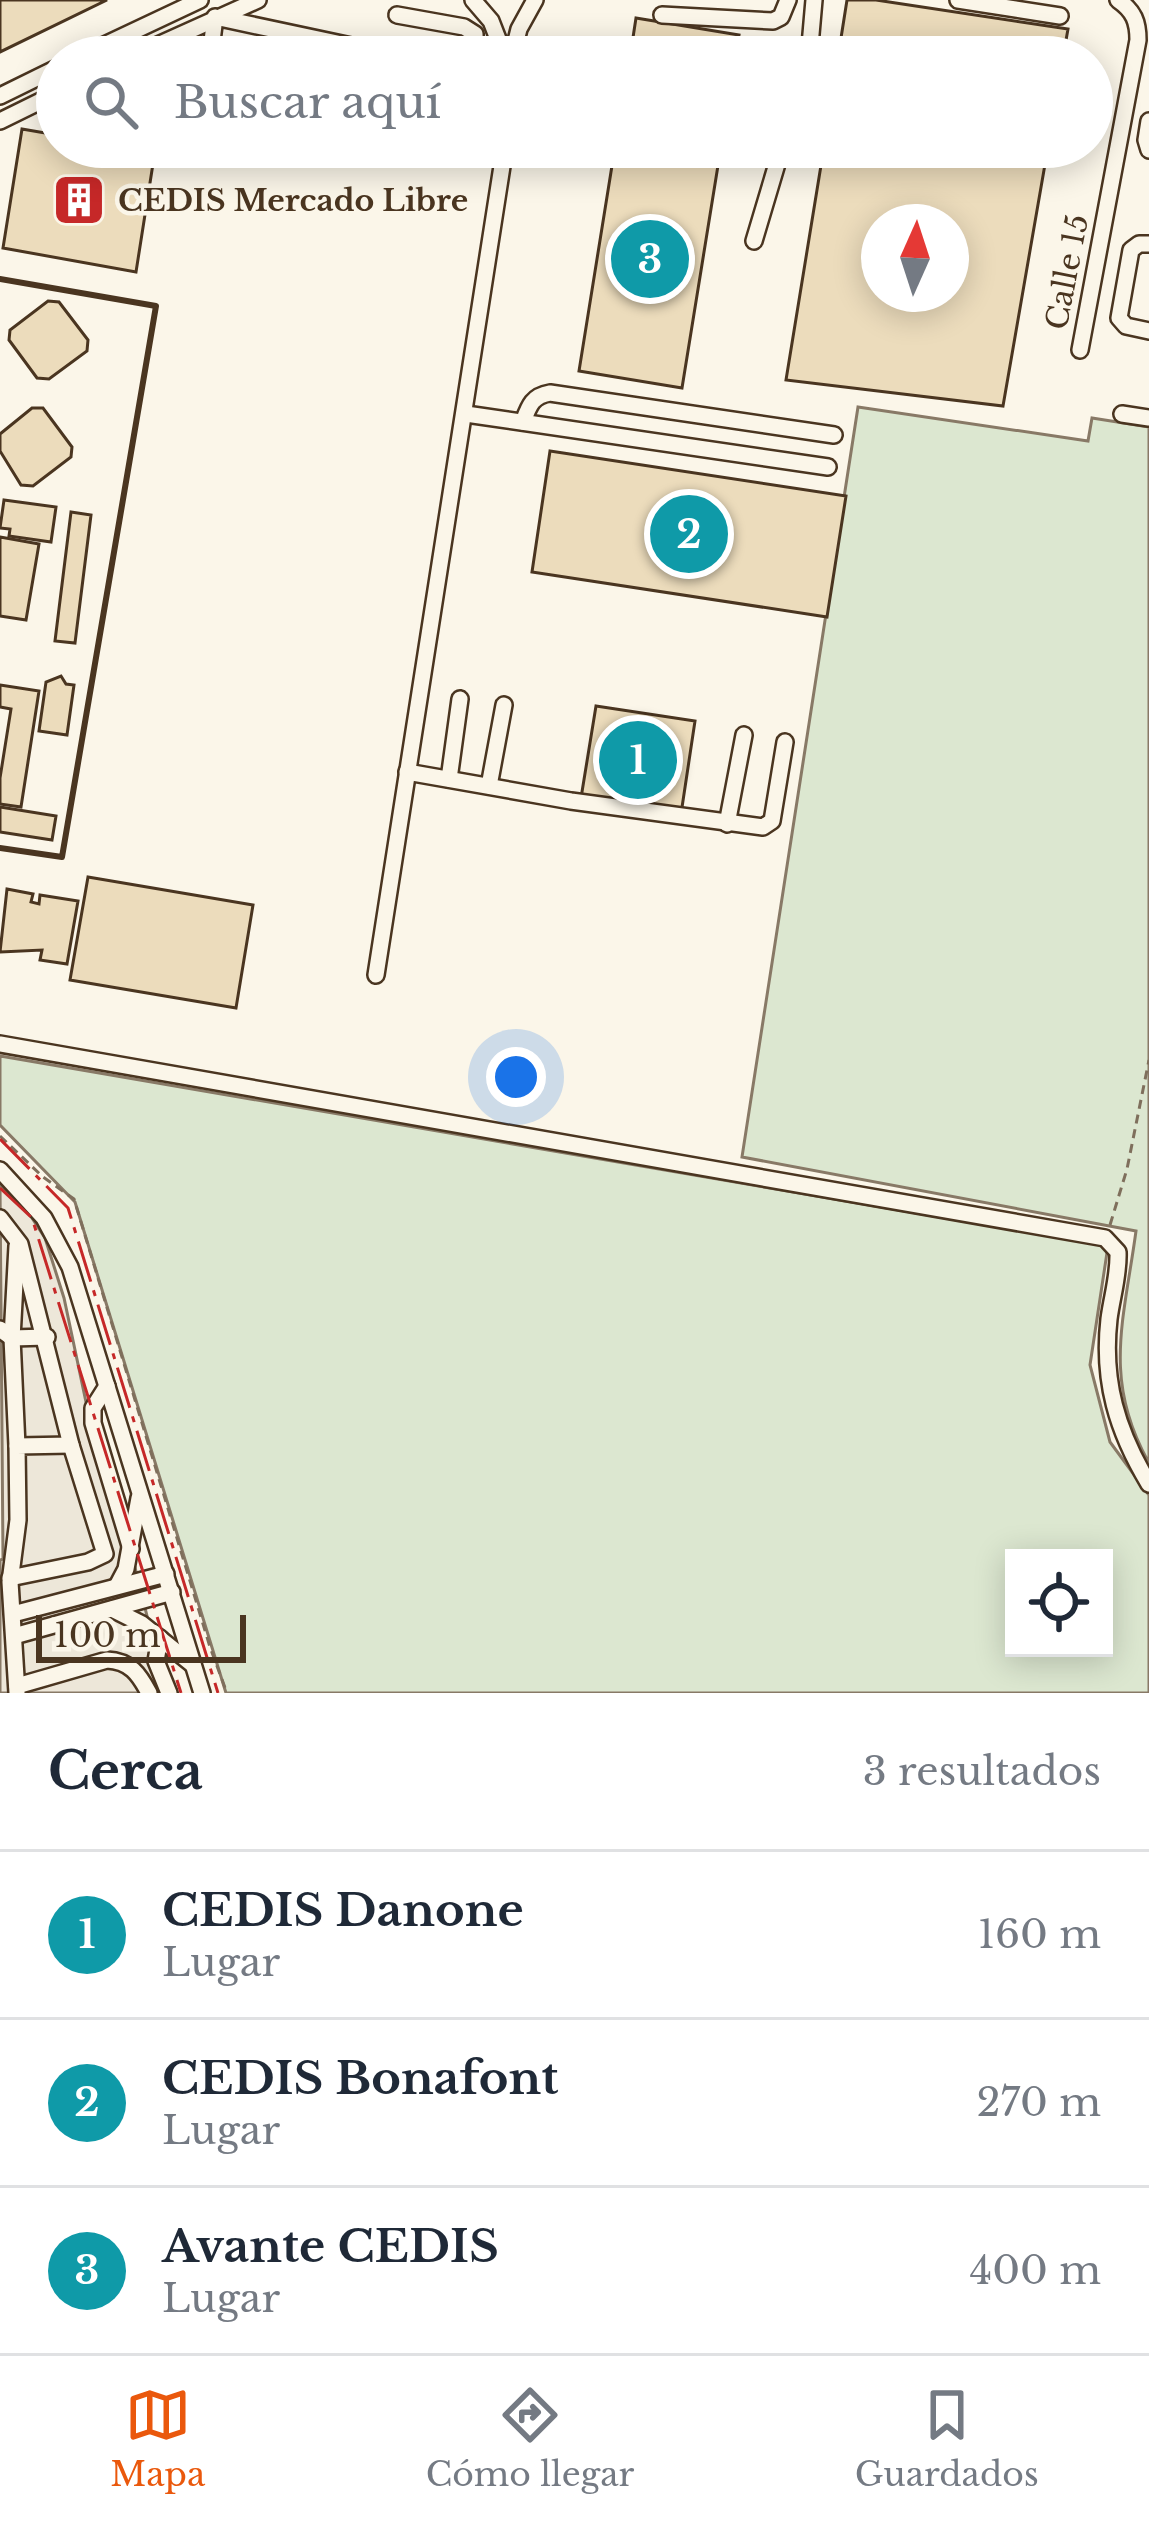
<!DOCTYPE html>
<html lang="es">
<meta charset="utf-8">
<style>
:root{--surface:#fff;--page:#f2f2f3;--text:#1f2937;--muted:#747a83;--line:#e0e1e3;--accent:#ea580c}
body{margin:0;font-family:"Libre Baskerville",serif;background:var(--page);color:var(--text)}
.controls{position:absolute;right:36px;bottom:36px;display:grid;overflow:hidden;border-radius:0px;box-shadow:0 6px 30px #0003}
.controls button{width:108px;height:108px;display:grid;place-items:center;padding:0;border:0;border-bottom:3px solid var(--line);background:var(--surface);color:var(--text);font:60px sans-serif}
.compass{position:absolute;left:861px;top:204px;width:108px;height:108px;border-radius:50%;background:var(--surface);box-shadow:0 6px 30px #0003;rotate:3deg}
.scale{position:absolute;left:36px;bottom:30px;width:210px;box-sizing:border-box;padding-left:12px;border:6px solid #4a3520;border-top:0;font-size:33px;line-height:42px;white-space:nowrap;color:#4a3520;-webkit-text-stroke:9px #fbf6e9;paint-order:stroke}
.you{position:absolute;left:516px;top:1077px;width:42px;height:42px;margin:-30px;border:9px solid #fff;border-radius:50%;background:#1a73e8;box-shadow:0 0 0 18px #1a73e833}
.badge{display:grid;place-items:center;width:78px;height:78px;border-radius:50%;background:var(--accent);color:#fff;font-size:39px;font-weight:700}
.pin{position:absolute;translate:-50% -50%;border:6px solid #fff;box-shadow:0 3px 12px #0006}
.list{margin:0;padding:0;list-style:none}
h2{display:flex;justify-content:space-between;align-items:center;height:156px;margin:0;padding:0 48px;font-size:51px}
h2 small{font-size:39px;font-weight:400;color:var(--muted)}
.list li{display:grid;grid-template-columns:78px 1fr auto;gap:36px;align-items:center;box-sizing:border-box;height:168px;padding:0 48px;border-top:3px solid var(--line)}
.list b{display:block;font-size:45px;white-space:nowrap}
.list p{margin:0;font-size:39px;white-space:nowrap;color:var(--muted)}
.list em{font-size:39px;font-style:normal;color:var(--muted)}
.icon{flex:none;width:66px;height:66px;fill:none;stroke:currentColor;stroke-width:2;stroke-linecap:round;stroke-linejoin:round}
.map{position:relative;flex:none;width:1149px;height:1693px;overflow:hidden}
.search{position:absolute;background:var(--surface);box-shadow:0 6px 30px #0003;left:36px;right:36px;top:36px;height:132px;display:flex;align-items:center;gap:30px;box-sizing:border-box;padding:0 42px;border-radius:66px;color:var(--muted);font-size:45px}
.sheet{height:660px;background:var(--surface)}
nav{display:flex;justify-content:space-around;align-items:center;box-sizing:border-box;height:168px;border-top:3px solid var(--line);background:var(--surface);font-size:33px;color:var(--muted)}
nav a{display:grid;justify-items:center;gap:6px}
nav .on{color:var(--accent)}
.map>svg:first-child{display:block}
.green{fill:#dce7d0;stroke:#887966;stroke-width:3;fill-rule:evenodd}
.parking{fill:#ede7d9;stroke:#887966;stroke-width:3}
.building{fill:#ecdcbc;stroke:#4a3520;stroke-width:3;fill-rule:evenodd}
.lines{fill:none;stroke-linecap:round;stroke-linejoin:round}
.minor-casing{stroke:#4a3520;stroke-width:20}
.path{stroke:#7f6f5c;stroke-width:3;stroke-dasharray:9 6;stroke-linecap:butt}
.minor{stroke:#fbf6e9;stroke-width:15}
.wall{stroke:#4a3520;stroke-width:6}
.power{stroke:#c62828;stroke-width:3;stroke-dasharray:42 9 6 9;stroke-linecap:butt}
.labels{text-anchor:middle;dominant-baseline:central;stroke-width:9;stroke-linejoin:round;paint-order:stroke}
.poi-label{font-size:30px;font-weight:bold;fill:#4a3520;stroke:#fbf6e9;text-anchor:start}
.street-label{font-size:30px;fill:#4a3520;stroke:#fbf6e9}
</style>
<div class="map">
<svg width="1149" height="1693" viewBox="0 0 1149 1693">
<rect width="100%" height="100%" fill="#fbf6e9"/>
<g class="green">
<path d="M858 407 1088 441 1092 418 1149 427V1463C1102 1380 1124 1320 1136 1231L742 1157Z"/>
<path d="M0 1056 1108 1246 1090 1365 1110 1442 1149 1495V1693H226L75 1202 0 1125ZM1014 1558H1104V1648H1014Z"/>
</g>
<path class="parking" d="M0 1185 30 1215 45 1238 64 1298 97 1454 127 1535 166 1693H0V1560L3 1559Z"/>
<g class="building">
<path d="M0 0H107L0 52Z"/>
<path d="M847 0H876L1068 29 1063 57H838Z"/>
<path d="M636 18 739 35 735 57H630Z"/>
<path d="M22 129 57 135V147H128L155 151 136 272 3 248Z"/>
<path d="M615 147H721L682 388 579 371Z"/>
<path d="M824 147H1048L1003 406 786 380ZM879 222H951V294H879Z"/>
<path d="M48 301 59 302 88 340 87 351 49 379 37 378 9 340 10 330Z"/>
<path d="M32 408H43L72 447 71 457 33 486 21 485 0 451V434Z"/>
<path d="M550 451 846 496 827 617 532 572Z"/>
<path d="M4 500 56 507 51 542 9 536 10 529 0 528Z"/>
<path d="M71 512 91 515 75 643 55 641Z"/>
<path d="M0 537 39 544 26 620 0 616Z"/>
<path d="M61 676 66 684 74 685 67 735 39 731 46 682Z"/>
<path d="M0 685 39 691 21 807 0 804V778L11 709 0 707Z"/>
<path d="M596 706 695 721 681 814 581 798Z"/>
<path d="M0 807 56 816 52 840 0 832Z"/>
<path d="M88 877 253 905 236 1008 70 980Z"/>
<path d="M7 889 33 894 31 902 39 904 40 895 78 901 67 964 40 960 42 950 0 952Z"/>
</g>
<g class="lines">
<g class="minor-casing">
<g id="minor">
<path d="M473 0 491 21 505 57"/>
<path d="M958 0 1060 16"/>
<path d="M397 15 464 27 475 34 476 57"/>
<path d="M662 15 773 21 781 17 788 0"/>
<path d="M79 57 200 0"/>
<path d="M131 57 258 0"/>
<path d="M210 57 215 17 403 57"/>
<path d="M512 57 519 29 535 0"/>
<path d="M809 57 814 0"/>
<path d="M0 96 57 68"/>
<path d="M0 121 57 93"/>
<path d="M1149 121 1146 140 1149 150"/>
<path d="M754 241 782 147"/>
<path d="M1149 244H1139L1131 250 1119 318 1126 326 1149 331"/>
<path d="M1080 350 1138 40C1138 22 1134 11 1118 0"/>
<path d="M466 414 828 467"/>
<path d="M1122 414 1149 418"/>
<path d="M523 422C529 406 532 396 550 393L834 435"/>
<path d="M407 772 571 801 763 827 772 821 785 742"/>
<path d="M449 779 460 699"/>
<path d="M489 786 504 705"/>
<path d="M727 824 744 735"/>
<path d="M376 975 505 147"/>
<path d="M0 1044 1105 1238 1118 1252C1119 1275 1112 1296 1109 1319 1102 1381 1117 1431 1149 1484"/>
<path d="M0 1170 44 1218 70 1267 202 1693"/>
<path d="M0 1218 20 1244 71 1445 17 1446 18 1520 10 1582 17 1693"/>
<path d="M0 1329 12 1338 47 1337"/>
<path d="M107 1386 93 1408V1423L131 1549"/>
<path d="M17 1446 12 1338 17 1246"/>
<path d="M10 1578 88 1562 105 1554 71 1445"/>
<path d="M117 1586 126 1569 139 1498"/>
<path d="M112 1609 142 1624 193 1665"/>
<path d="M13 1614 166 1574"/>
<path d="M14 1636 172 1592"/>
<path d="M160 1638 156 1661 169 1693"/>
<path d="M17 1686 107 1660C130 1661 139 1674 149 1693"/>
</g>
</g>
<g class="path">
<path d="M0 1136 43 1177 74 1199 210 1647 227 1693"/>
<path d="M1110 1225 1127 1169 1149 1060"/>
</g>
<use href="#minor" class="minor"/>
<path class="wall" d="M0 279 156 306 62 857 0 848"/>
<g class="power">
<path d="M0 1139 68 1208 218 1693"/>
<path d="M0 1188 32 1218 181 1693"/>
</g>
</g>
<defs>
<g id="building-square" transform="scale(2.7)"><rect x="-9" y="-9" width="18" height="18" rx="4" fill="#c62828" stroke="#fbf6e9"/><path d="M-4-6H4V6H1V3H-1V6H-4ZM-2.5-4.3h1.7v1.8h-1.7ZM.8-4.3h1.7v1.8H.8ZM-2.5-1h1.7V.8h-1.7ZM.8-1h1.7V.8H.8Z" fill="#fff"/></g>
</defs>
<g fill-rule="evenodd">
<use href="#building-square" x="79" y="200"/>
</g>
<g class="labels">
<g class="poi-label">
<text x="118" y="200">CEDIS Mercado Libre</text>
</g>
<g class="street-label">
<text transform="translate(1067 272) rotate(-79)">Calle 15</text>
</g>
</g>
</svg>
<div class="controls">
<button><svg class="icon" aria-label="locate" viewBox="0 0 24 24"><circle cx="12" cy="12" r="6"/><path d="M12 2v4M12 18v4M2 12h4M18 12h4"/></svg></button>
</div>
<svg class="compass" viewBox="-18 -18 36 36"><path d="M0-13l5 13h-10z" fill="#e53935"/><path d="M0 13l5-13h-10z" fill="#747a83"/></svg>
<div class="scale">100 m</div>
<div class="you"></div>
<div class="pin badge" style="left:638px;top:760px;background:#0f9aa8">1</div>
<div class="pin badge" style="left:689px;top:534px;background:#0f9aa8">2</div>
<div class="pin badge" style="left:650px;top:259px;background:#0f9aa8">3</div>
<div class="search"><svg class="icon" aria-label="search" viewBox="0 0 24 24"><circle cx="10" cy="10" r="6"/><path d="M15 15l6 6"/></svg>Buscar aquí</div>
</div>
<section class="sheet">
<h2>Cerca<small>3 resultados</small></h2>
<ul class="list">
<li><span class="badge" style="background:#0f9aa8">1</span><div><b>CEDIS Danone</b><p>Lugar</p></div><em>160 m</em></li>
<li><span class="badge" style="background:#0f9aa8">2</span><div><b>CEDIS Bonafont</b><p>Lugar</p></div><em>270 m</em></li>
<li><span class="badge" style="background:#0f9aa8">3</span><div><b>Avante CEDIS</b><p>Lugar</p></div><em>400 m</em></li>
</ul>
</section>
<nav>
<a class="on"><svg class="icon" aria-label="map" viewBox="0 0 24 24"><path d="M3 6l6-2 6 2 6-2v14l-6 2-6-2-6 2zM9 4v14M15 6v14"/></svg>Mapa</a>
<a><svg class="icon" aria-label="directions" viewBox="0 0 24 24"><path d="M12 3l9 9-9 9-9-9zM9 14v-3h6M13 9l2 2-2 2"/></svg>Cómo llegar</a>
<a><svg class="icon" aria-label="saved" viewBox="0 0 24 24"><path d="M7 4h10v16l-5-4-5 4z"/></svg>Guardados</a>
</nav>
